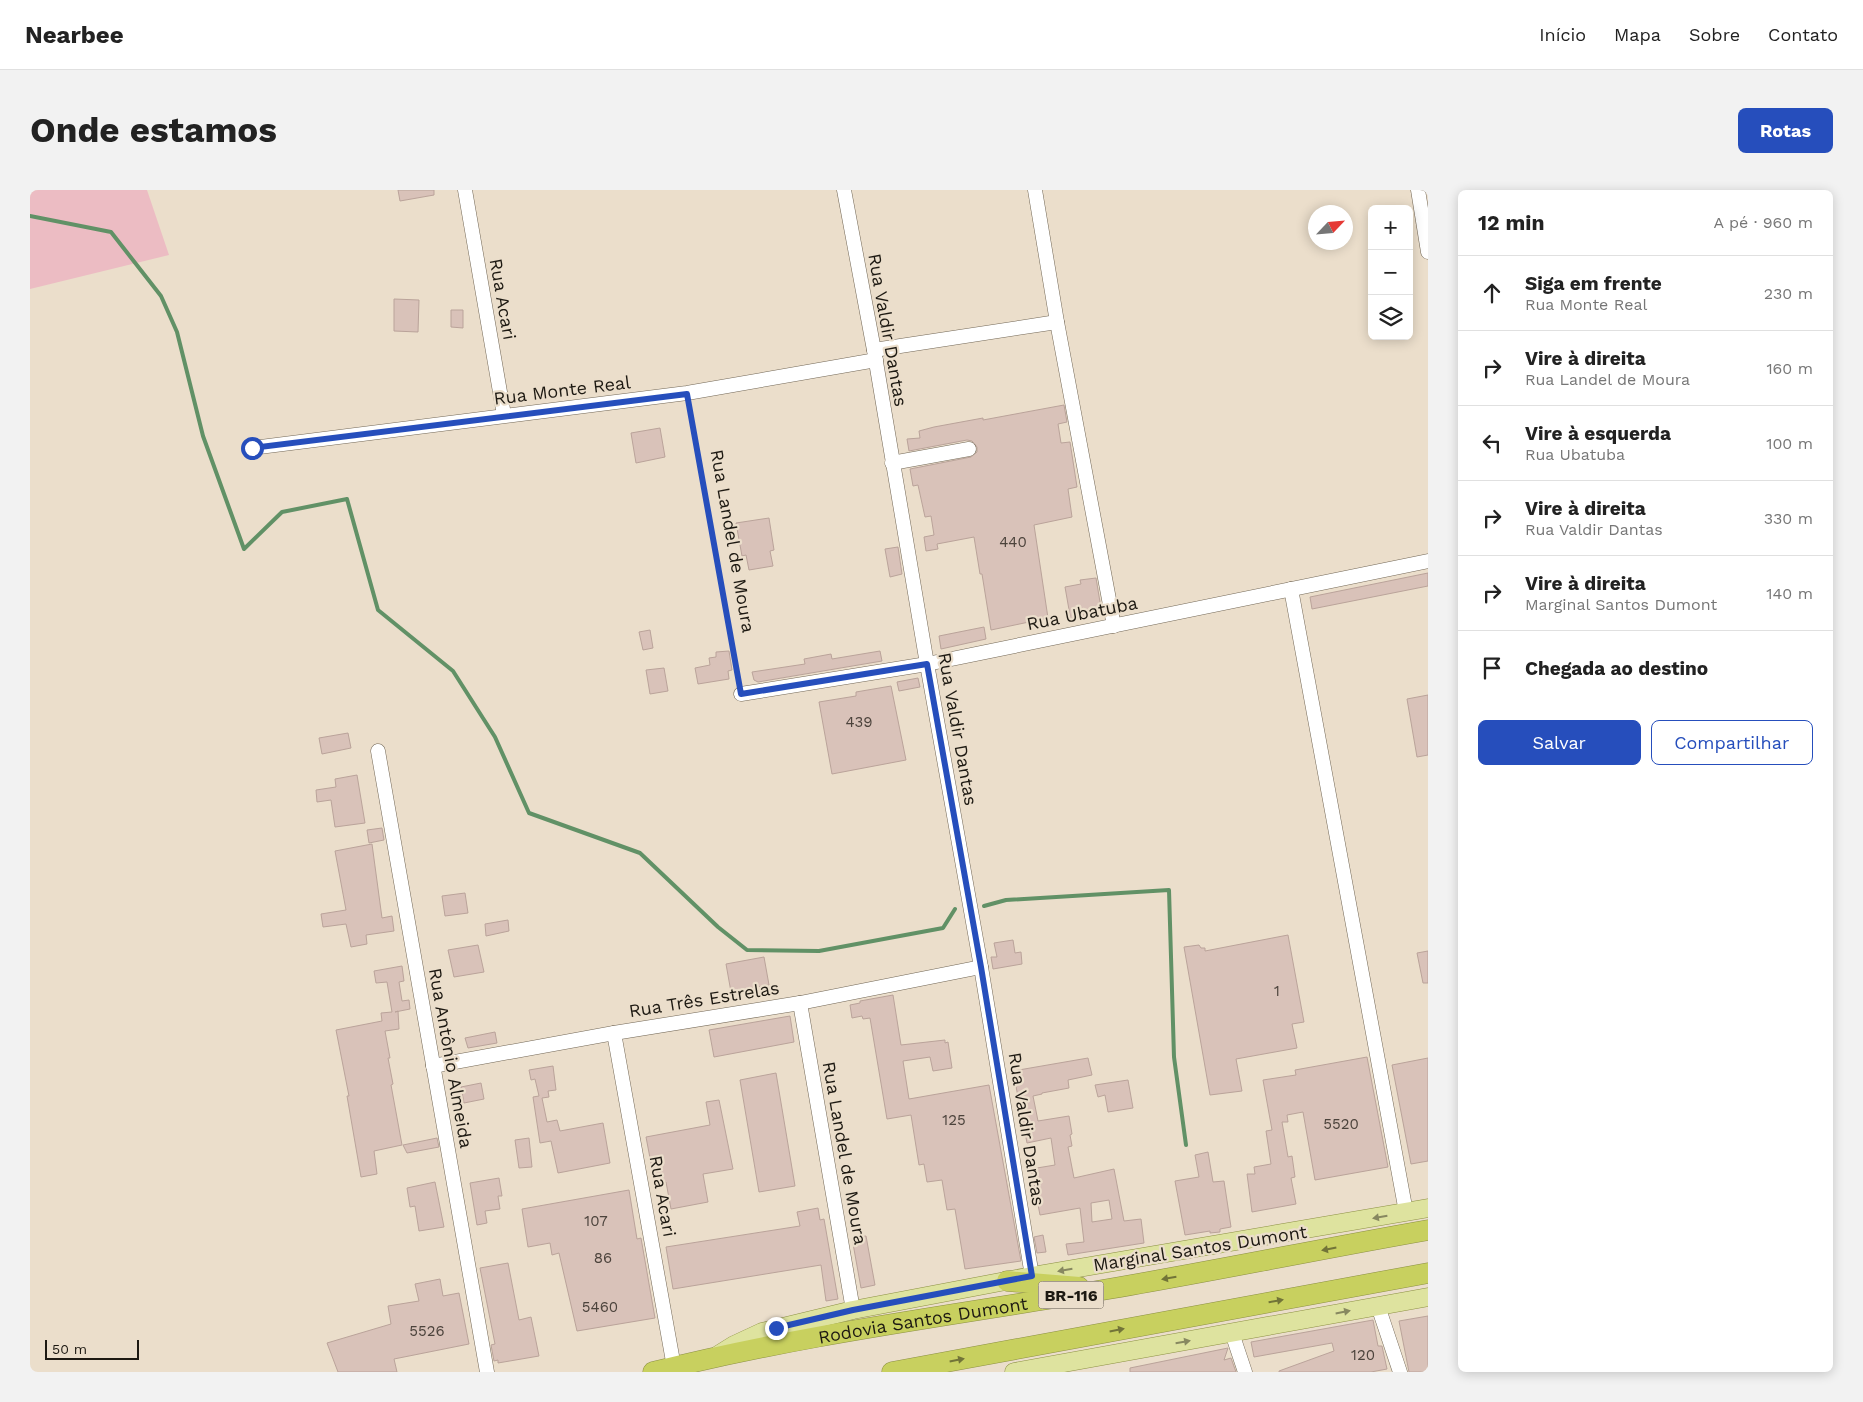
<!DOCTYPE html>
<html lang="pt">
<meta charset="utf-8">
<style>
:root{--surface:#fff;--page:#f2f2f2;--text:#222;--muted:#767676;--line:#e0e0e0;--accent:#264ebc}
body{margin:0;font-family:"Work Sans",sans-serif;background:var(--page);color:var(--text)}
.controls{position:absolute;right:15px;top:15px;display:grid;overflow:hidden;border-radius:8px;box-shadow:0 2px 12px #0003}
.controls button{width:45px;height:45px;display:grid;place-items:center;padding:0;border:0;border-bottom:1px solid var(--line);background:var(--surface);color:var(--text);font:25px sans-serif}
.compass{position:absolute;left:1278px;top:15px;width:45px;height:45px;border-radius:50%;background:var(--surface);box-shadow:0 2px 12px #0003;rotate:64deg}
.scale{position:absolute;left:15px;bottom:12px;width:94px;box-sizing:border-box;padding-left:5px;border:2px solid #1d1912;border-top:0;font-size:14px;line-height:18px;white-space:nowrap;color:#1d1912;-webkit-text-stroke:4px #ebdecb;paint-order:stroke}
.stop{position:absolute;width:15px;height:15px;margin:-11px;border:4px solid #264ebc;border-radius:50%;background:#fff}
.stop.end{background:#264ebc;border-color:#fff;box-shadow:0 1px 5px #0008}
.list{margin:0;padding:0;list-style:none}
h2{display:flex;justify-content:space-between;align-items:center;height:65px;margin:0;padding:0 20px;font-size:21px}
h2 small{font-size:16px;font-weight:400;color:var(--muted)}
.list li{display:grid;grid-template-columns:32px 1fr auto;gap:15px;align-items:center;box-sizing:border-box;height:75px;padding:0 20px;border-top:1px solid var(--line)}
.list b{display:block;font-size:19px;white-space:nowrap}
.list p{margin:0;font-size:16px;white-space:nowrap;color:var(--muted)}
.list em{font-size:16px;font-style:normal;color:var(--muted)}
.actions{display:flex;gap:10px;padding:15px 20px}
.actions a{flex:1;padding:11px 0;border:1px solid var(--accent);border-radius:8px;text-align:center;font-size:18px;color:var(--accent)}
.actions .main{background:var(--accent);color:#fff}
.icon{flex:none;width:28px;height:28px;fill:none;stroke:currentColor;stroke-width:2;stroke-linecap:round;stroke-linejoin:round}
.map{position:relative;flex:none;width:1398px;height:1182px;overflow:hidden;border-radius:8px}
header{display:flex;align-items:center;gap:30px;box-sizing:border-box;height:70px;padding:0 25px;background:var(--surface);border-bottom:1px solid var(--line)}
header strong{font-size:24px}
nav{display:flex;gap:28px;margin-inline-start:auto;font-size:18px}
.intro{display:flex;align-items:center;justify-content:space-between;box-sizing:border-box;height:120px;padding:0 30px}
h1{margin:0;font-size:35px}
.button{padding:12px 22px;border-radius:8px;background:var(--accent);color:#fff;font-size:18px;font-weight:700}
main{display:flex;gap:30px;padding:0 30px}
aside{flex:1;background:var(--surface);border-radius:8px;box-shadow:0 2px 12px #0003}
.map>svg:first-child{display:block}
.green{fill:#ecbcc3}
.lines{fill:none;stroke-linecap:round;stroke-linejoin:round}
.stream{stroke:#619166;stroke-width:4}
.building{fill:#d9c2b9;stroke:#baa39a;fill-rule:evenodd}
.minor-casing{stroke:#726756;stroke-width:15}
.major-casing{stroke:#8c9044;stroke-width:19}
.highway-casing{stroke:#8c9044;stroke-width:21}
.path{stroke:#80786b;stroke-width:2.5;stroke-dasharray:5 2.5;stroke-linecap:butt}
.minor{stroke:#fff;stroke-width:14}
.major{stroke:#dee39f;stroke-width:18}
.highway{stroke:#c8d05f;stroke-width:20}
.oneway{fill:#878860}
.oneway2{fill:#727438}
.route{stroke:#264ebc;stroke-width:6}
.labels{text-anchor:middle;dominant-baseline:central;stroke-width:4.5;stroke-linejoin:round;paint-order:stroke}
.number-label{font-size:15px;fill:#4c433c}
.shield{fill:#ebdecb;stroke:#5b544a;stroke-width:1}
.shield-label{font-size:16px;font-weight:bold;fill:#1d1912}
.street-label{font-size:18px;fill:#1d1912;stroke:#ebdecb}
</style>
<header>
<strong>Nearbee</strong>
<nav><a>Início</a><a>Mapa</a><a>Sobre</a><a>Contato</a></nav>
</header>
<div class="intro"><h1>Onde estamos</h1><a class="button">Rotas</a></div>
<main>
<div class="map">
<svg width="1398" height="1182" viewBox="0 0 1398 1182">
<rect width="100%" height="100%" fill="#ebdecb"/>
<path class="green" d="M0 0H117L139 65 0 99Z"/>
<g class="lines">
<g class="stream">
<path d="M0 26 81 42 131 106 147 142 173 246 214 359 252 322 317 309 348 420 423 481 465 547 499 623 610 663 688 737 717 760 789 761 913 738 925 719"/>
<path d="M954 716 976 710 1139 700 1144 867 1156 955"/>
</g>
</g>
<g class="building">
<path d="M368 0H404V5L370 11Z"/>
<path d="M364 109 389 110 388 142 364 141Z"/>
<path d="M421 120H433V138L421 137Z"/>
<path d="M1034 215 1037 232 1028 234 1031 253 1040 252 1047 297 1038 299 1042 327 1004 335 1018 428 961 440 952 384H950L944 347 907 354 908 359 896 361 894 347 904 345 901 326 895 327 888 295 883 296 880 279 941 267 947 262V257L942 251 937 250 879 261 877 249 890 248 889 241 904 237 953 228V230Z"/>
<path d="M630 238 635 267 606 273 601 243Z"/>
<path d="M739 328 744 360 740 361 743 376 719 380 716 365 712 366 706 333Z"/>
<path d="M868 357 872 384 860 387 855 359Z"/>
<path d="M1398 383V396L1282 419 1280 407Z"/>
<path d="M1066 388 1072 424 1041 431 1035 397 1051 394 1050 390Z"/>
<path d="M954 437 956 449 911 459 909 446Z"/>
<path d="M620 440 623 458 613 460 609 442Z"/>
<path d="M699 461 702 480 698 481 699 489 668 494 665 478 680 475 679 468 686 467V462Z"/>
<path d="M850 461 852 471 728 492 724 490 722 482 775 474 774 469 801 464 802 469Z"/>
<path d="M634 478 638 501 620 504 616 480Z"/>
<path d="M888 488 890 497 869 501 867 492Z"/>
<path d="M861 496 876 570 802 584 789 512 826 506V502Z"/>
<path d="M1398 505V565L1387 567 1377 509Z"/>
<path d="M318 543 321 558 292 564 289 548Z"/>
<path d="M327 585 335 633 305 637 301 610 287 612 286 600 306 597 305 589Z"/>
<path d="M352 638 354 650 339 653 337 640Z"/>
<path d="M342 654 352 728 362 726 364 741 336 745 337 754 321 757 316 734 293 737 291 724 316 720 305 661Z"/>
<path d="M435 703 438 723 415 726 412 706Z"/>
<path d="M478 730 479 741 456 746 455 734Z"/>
<path d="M1258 745 1274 832 1262 834 1267 858 1206 869 1212 901 1180 905 1154 757 1169 755 1171 758H1175V761Z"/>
<path d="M983 750 985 763 991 762 992 774 963 779 961 767H967L964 753Z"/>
<path d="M448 755 454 782 424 787 418 760Z"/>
<path d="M1398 761V793H1393L1387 763Z"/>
<path d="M734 767 739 795 701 802 696 774Z"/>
<path d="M372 776 374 791 369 792 372 811 379 810 380 819 365 822 368 821 369 839 355 841 360 868H358L363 894 361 895 372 955 344 961 347 984 331 987 317 906H319L306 840 352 831 351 823 362 822 357 792 346 793 344 781Z"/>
<path d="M863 805 871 855 915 850V853L918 852 922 878 903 881 900 867 873 871 879 909 959 895 991 1071 935 1079 925 1019 917 1020 912 990 897 992 894 974 889 975 881 925 857 929 840 828 833 829 832 826 822 828 820 815 830 813V811Z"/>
<path d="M760 826 764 852 684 867 679 840Z"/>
<path d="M465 842 467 853 438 858 435 848Z"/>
<path d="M1337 867 1358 977 1285 990 1273 922 1257 925 1258 932H1252L1258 967 1262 966 1265 987 1261 988 1266 1014 1222 1022 1217 984H1225L1224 977 1241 974 1236 941 1242 940 1233 890 1266 885 1265 880Z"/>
<path d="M1058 868 1062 885 1038 890 1039 898 1012 903V904L1003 906 1008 931 1039 926 1042 944 1040 945 1042 956 1038 957 1044 988 1084 979 1094 1031 1111 1029 1114 1053 1038 1065 1036 1054 1054 1052 1050 1018 1010 1025 1001 979 1025 975 1021 948 997 953 983 881ZM1079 1010 1082 1029 1062 1032 1061 1013Z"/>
<path d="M1398 868V971L1381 974 1362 875Z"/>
<path d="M523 876 526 900 518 901 519 907 512 908 517 932 527 930 530 941 573 933 580 973 528 983 521 951 510 953 503 907 509 906 505 889 501 890 499 880Z"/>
<path d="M746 883 765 996 729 1002 710 890Z"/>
<path d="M1098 890 1103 918 1078 922 1075 905 1068 907 1065 895Z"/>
<path d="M451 893 454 909 434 913 431 897Z"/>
<path d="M689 910 703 979 673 984 678 1012 641 1019 636 992 625 994 616 947 680 935 676 912Z"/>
<path d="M407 948 409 957 377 963 373 955Z"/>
<path d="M499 948 502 977 489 978 485 950Z"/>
<path d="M1178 962 1183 992 1194 991 1201 1037 1190 1039V1042L1180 1043V1041L1155 1045 1145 991 1169 987 1165 965Z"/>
<path d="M469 988 472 1006H468L470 1019 455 1021 457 1033 447 1035 440 993Z"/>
<path d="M405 992 414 1037 389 1041 385 1016 380 1017 377 998Z"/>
<path d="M599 1000 607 1049 611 1048 625 1128 547 1141 529 1063 522 1065 520 1053 498 1057 492 1019Z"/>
<path d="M788 1018 790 1030 794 1029 808 1109 796 1111 791 1075 643 1099 636 1057 770 1036 767 1022Z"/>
<path d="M1013 1045 1016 1062 1007 1063 1004 1047Z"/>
<path d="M836 1046 845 1095 831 1098 822 1048Z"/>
<path d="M478 1073 489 1130 501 1127 509 1166 468 1173V1170L464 1171 461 1155 465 1154 450 1078Z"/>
<path d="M410 1089 413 1106 429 1103 439 1154 364 1169 367 1182H308L297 1153 361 1134 358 1116 389 1111 385 1094Z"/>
<path d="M1398 1126V1182H1379L1369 1131Z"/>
<path d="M1343 1130 1348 1156H1352L1357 1179 1341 1182H1249V1181L1304 1161 1302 1153 1224 1167 1221 1152Z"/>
<path d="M1198 1158 1194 1170 1201 1168 1206 1182H1100V1178Z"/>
</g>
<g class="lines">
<g class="minor-casing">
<g id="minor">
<path d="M435 0 474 225"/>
<path d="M814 0 844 160 897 474 951 777 1002 1086"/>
<path d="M1005 0 1027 132 1084 436"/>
<path d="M1388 0 1398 62"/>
<path d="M844 160 1027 132"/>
<path d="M222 258 657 203 846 170"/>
<path d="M862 273 939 259"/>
<path d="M1261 399 1376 1022"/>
<path d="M711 504 897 474 1398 371"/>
<path d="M348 561 457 1182"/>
<path d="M770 813 823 1120"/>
<path d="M584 843 644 1177"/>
<path d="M403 876 584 843 770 813 951 777"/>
<path d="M1348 1116 1370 1182"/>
<path d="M1202 1143 1215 1182"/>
</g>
</g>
<g class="major-casing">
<g id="major">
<path d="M688 1165 704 1155 732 1142 823 1120 1002 1086 1398 1018"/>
<path d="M984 1182 1398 1107"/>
</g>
</g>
<g class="highway-casing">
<g id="highway">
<path d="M977 1091 1049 1097"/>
<path id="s1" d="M623 1182C765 1146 911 1127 1055 1103 1170 1084 1284 1060 1398 1040"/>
<path d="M862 1182 1398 1083"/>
</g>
</g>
<path class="path" d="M659 216 709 493"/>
<use href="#minor" class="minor"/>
<use href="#major" class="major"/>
<use href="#highway" class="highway"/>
</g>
<defs><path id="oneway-solid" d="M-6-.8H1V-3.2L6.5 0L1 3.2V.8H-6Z" transform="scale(1.25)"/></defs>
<g class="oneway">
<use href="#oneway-solid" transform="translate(1350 1027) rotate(170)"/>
<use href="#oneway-solid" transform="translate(1035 1080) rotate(170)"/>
<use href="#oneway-solid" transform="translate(1313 1122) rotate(-11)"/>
<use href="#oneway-solid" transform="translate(1153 1152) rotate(-10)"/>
</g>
<g class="oneway2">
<use href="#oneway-solid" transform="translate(1299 1059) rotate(169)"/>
<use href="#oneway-solid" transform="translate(1139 1088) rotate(170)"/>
<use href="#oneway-solid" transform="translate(1246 1111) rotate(-10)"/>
<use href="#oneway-solid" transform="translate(1087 1140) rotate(-11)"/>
<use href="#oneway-solid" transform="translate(927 1170) rotate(-11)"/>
</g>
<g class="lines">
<path class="route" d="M222 258 657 204 711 504 897 474 951 777 1002 1086 823 1120 746 1138"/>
</g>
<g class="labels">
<g class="number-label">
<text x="983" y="352">440</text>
<text x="829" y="532">439</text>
<text x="1247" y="801">1</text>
<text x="924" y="930">125</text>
<text x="1311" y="934">5520</text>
<text x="566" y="1031">107</text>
<text x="573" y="1068">86</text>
<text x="570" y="1117">5460</text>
<text x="397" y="1141">5526</text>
<text x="1333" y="1165">120</text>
</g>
<rect class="shield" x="1008.5" y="1091.5" width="65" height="27" rx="4"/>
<g class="shield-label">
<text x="1041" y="1105">BR-116</text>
</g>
<g class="street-label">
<text transform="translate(473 109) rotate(80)">Rua Acari</text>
<text transform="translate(858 140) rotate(80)">Rua Valdir Dantas</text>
<text transform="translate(532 200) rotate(-7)">Rua Monte Real</text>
<text transform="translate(703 351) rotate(80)">Rua Landel de Moura</text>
<text transform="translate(1052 423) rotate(-11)">Rua Ubatuba</text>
<text transform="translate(928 539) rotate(80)">Rua Valdir Dantas</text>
<text transform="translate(674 809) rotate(-9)">Rua Três Estrelas</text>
<text transform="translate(421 868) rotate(80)">Rua Antônio Almeida</text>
<text transform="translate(997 939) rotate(81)">Rua Valdir Dantas</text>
<text transform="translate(815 963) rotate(80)">Rua Landel de Moura</text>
<text transform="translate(633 1006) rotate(80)">Rua Acari</text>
<text transform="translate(1170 1058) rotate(-9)">Marginal Santos Dumont</text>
<text stroke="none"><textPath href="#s1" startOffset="275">Rodovia Santos Dumont</textPath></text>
</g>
</g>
</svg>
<div class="controls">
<button>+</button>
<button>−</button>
<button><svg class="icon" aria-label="layers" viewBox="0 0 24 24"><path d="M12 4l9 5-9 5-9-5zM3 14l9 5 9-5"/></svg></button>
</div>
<svg class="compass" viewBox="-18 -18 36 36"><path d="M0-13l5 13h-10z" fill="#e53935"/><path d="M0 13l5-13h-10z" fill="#767676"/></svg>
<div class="scale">50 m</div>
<div class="stop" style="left:222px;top:258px"></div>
<div class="stop end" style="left:746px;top:1138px"></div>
</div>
<aside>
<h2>12 min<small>A pé · 960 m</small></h2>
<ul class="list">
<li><svg class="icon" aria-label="ahead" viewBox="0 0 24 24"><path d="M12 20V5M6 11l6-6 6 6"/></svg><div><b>Siga em frente</b><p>Rua Monte Real</p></div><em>230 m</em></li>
<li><svg class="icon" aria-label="right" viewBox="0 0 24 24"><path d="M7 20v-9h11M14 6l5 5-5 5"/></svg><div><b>Vire à direita</b><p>Rua Landel de Moura</p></div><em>160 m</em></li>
<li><svg class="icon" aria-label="left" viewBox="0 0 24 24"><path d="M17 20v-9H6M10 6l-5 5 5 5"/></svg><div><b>Vire à esquerda</b><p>Rua Ubatuba</p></div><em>100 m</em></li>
<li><svg class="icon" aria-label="right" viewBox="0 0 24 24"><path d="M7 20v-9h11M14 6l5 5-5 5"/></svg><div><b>Vire à direita</b><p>Rua Valdir Dantas</p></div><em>330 m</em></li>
<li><svg class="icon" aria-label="right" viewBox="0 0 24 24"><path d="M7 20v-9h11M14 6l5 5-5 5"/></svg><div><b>Vire à direita</b><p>Marginal Santos Dumont</p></div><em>140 m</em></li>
<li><svg class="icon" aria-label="arrive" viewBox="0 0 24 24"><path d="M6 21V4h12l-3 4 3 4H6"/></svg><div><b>Chegada ao destino</b></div></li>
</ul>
<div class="actions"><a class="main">Salvar</a><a>Compartilhar</a></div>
</aside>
</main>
